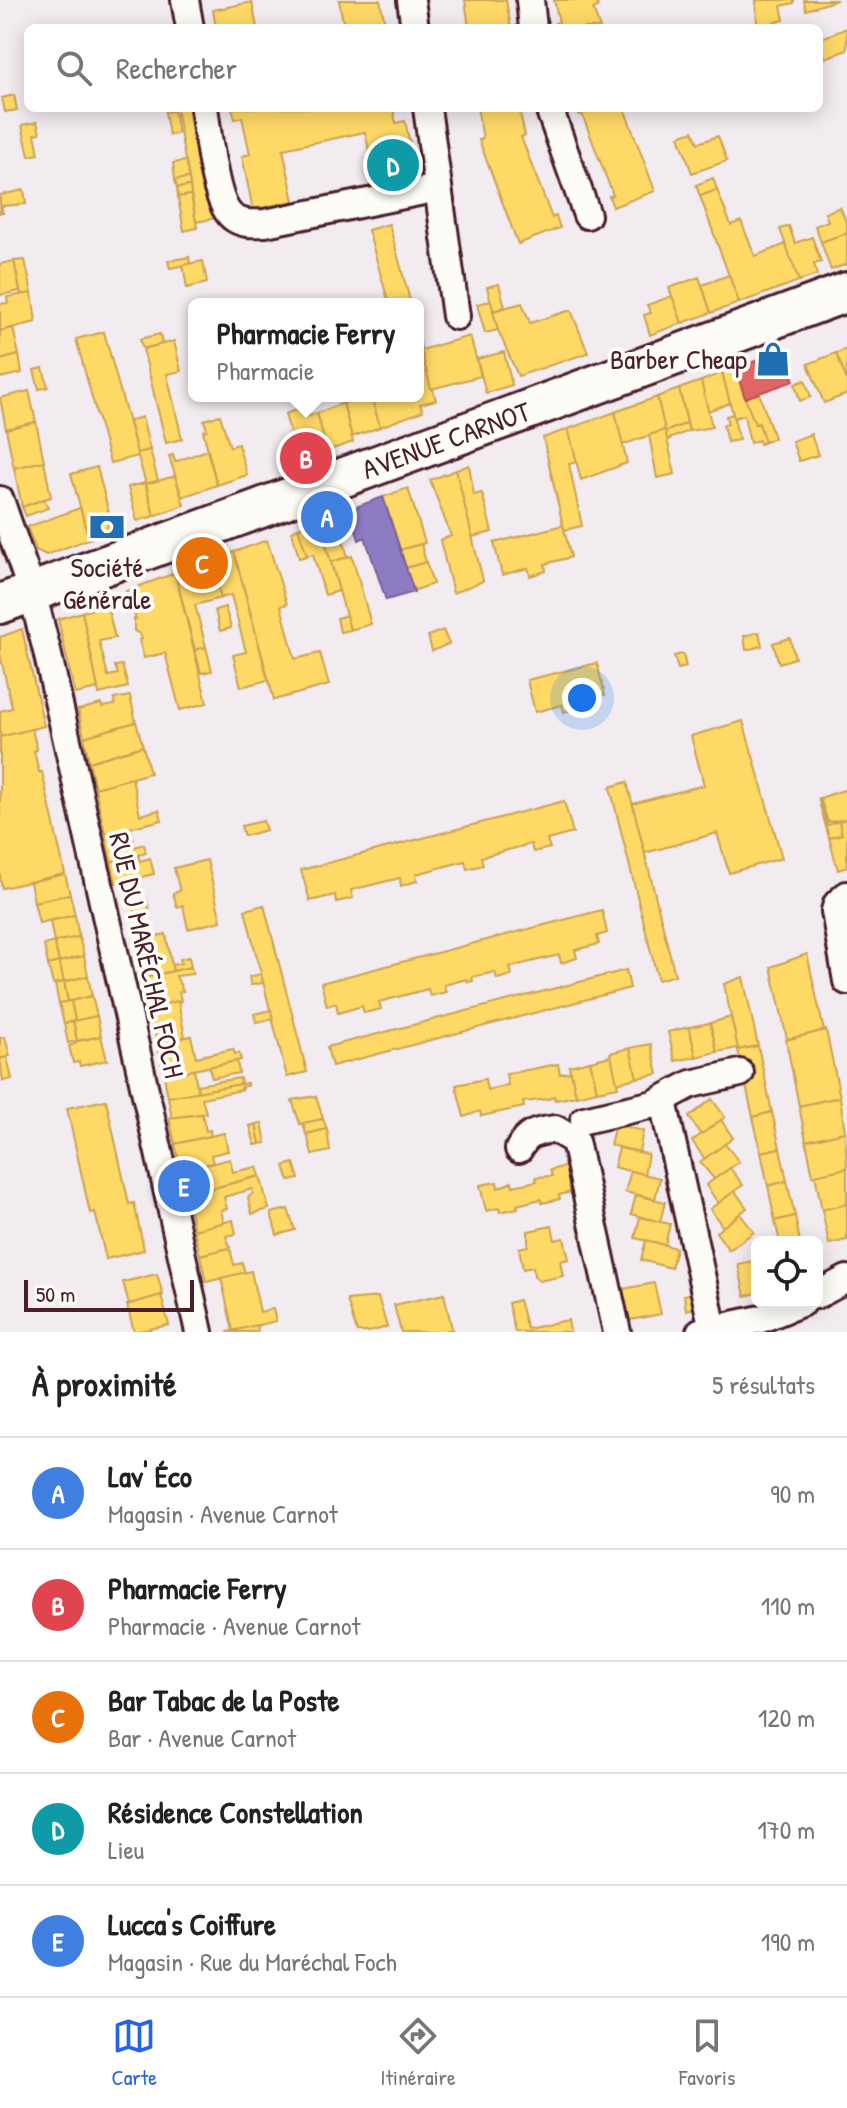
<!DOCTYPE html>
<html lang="fr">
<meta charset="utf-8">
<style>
:root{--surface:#fff;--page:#f6f6f6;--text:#222;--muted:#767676;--line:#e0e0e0;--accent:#2563eb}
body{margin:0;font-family:"Patrick Hand",sans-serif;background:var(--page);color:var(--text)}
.controls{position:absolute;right:24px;bottom:24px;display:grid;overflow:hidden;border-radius:12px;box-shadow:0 4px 20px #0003}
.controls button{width:72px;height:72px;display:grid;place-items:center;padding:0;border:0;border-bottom:2px solid var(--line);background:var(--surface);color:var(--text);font:40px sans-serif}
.scale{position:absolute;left:24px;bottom:20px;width:170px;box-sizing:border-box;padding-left:8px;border:4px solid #4a1f2b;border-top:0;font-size:22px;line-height:28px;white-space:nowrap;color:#4a1f2b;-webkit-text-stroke:6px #fdfcf7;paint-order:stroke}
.you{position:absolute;left:582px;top:698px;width:28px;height:28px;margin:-20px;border:6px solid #fff;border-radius:50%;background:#1a73e8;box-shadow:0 0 0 12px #1a73e833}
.badge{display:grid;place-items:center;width:52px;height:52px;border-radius:50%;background:var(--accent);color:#fff;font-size:26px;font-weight:700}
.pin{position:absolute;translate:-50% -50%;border:4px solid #fff;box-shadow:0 2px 8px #0006}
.popup{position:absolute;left:188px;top:298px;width:236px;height:104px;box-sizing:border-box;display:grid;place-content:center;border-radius:12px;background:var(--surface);filter:drop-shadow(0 2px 6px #0005);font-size:26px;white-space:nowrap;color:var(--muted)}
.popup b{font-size:30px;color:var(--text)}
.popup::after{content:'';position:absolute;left:50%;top:100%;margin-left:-16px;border:16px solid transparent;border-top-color:var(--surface)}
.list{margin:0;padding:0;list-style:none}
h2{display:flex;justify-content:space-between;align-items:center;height:104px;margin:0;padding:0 32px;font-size:34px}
h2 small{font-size:26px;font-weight:400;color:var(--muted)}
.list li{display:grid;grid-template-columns:52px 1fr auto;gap:24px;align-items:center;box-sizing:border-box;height:112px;padding:0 32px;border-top:2px solid var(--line)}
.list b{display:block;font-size:30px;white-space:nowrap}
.list p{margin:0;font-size:26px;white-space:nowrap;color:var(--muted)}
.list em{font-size:26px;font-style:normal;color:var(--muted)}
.icon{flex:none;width:44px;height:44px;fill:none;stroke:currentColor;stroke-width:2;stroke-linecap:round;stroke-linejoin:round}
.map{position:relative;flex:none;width:847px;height:1332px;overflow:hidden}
.search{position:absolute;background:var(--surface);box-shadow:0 4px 20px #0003;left:24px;right:24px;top:24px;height:88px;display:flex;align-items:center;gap:20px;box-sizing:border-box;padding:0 28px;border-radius:12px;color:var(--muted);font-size:30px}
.sheet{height:664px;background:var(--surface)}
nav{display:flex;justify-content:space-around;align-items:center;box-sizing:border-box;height:112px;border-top:2px solid var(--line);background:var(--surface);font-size:22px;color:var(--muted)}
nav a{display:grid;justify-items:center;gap:4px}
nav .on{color:var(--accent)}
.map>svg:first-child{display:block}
.homes{fill:#ffd966;stroke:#c9a154;stroke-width:2}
.shops{fill:#e06666;stroke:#b35154;stroke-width:2}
.offices{fill:#8e7cc3;stroke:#7a6095;stroke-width:2}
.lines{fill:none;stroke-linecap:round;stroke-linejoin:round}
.street-casing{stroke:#4a1f2b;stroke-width:32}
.secondary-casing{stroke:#4a1f2b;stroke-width:44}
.street{stroke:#fdfcf7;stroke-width:26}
.secondary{stroke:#fdfcf7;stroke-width:38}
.labels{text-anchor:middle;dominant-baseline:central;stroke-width:8;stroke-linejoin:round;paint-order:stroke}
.poi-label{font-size:28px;fill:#4a1f2b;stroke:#fdfcf7;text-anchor:end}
.street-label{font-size:28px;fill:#4a1f2b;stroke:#fdfcf7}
</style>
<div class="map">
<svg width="847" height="1332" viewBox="0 0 847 1332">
<rect width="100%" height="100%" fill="#f2ebf0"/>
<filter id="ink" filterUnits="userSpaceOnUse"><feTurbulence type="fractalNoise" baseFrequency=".0125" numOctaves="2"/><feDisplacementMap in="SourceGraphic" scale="16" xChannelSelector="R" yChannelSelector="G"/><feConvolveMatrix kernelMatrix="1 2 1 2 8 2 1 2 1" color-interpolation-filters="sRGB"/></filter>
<g filter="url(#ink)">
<g class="homes">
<path d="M339 0H380L386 28H344Z"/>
<path d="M465 0H506L511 28H469Z"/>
<path d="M554 0H596L598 7 593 9 600 28H556L555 23 559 22Z"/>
<path d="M756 0H794V3L781 6 784 20 757 27Z"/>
<path d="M804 0H837L806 10Z"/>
<path d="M252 2 257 28H216L213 10Z"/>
<path d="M847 28V50L825 58 819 39Z"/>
<path d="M14 95 17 110 5 112 2 98Z"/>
<path d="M176 108H196L216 218 196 222Z"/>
<path d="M232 108H393L396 123 405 121 417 175 376 183 365 132 283 149 294 201 253 210 242 156 250 154 242 117 235 119Z"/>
<path d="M477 108H519L525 136 521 137 552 218 556 216 560 228 518 244 479 140 483 138Z"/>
<path d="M576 108H624L655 191 613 207 609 196 613 195 582 114 579 115Z"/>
<path d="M174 111 178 133 169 135 165 112Z"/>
<path d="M37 122 40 133 35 134 39 154 29 156 22 125Z"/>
<path d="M693 131 698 143 718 136 727 161 692 173 679 136Z"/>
<path d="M186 161 189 178 175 180 173 163Z"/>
<path d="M189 178 190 186 177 188 175 180Z"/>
<path d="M713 178 717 190 700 196 696 185Z"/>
<path d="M190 186 191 195 178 197 177 188Z"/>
<path d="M24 190 26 204 1 206 3 213H0V195Z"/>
<path d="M717 190 731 225 741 221 755 256 786 244 799 281 739 303 700 196Z"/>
<path d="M191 195 197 228 184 231 178 197Z"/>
<path d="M840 207 847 224V233L821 242 815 226 828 221 825 213Z"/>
<path d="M389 224 411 304H389L368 230Z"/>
<path d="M789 226 795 243 812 237 821 262 814 264 817 275 799 281 780 229Z"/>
<path d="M847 233V264L831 270 821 242Z"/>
<path d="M189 257 190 264 170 268 168 261Z"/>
<path d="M25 260 32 293 21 295 14 261Z"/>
<path d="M14 261 20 291 0 295V264Z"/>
<path d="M203 261 207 283 187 288 183 265Z"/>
<path d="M729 275 739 303 711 313 702 285Z"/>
<path d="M699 277 711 313 682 323 669 288Z"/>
<path d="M499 284 505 307 493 311 487 287Z"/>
<path d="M32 293 36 322 0 331V304L8 303 7 297Z"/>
<path d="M672 296 682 323 650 335 644 315 651 313 647 305Z"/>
<path d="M491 301 498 330 485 333 477 304Z"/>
<path d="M522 303 530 323 571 310 588 353 518 376 498 330 493 311Z"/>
<path d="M13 328 19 355 0 360V331Z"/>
<path d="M418 330 421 350 436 400 420 404 423 411 380 427 371 396H418Z"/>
<path d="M104 332 138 456 110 463 76 339Z"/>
<path d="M160 334 162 344 143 349 140 339Z"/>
<path d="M470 336 481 376 431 389 421 350Z"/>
<path d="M174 341 181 371 167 374 182 439 166 443 143 349Z"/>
<path d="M847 349V381L836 353Z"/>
<path d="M504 352 512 385 486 393 477 359Z"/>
<path d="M836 353 847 381V394L824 403 808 364Z"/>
<path d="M19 355 22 373 0 378V360Z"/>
<path d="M43 368 48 387 39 389 34 370Z"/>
<path d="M735 368 755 424 759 423 765 442 760 444 759 440 750 443 744 415 734 418 722 373Z"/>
<path d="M722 373 730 403 708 411 701 381Z"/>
<path d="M805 380 811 397 800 401 795 384Z"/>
<path d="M701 381 712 427 689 431 679 389Z"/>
<path d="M679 389 687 423 665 432 657 397Z"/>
<path d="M29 391 36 422 6 429 0 398Z"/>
<path d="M759 393 774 438 765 442 759 423 755 424 745 398Z"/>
<path d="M362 396H371L380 427 352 437 343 403Z"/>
<path d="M657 397 665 430 622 445 615 412Z"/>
<path d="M343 403 353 442 327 451 317 413Z"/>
<path d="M299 409 305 417 317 413 327 451 298 461 285 414Z"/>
<path d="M615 412 627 463 581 480 568 429Z"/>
<path d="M733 414 739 440 727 442 723 425 728 424 726 416Z"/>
<path d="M220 415 230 447 238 444 247 475 217 485 203 431 207 430 204 420Z"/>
<path d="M142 417 150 450 137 453 129 421Z"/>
<path d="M36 422 44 461 14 468 6 429Z"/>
<path d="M687 423 689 431 667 440 665 432Z"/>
<path d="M568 429 577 462 569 464 582 526 564 530 543 438Z"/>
<path d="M665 430 675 474 657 478 649 435Z"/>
<path d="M811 434 818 455 799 461 792 441Z"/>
<path d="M150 450 158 481 146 484 137 453Z"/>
<path d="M207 450 217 485 182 497 169 456 173 455 175 462Z"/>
<path d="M44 461 51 497 22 507 14 468Z"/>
<path d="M469 465 474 495 482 493 492 532 472 537 456 470Z"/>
<path d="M97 467 111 521 103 534 89 539 71 474Z"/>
<path d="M456 470 483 581 453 593 440 540 451 536 430 480Z"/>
<path d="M175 476 184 505 154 516 146 484Z"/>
<path d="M145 483 154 516 137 521 128 487Z"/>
<path d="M408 488 425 543 400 550 383 497Z"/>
<path d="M44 499 48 508 26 516 22 507Z"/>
<path d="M80 508 89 539 46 555 36 550 27 527Z"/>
<path d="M336 515 348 557 331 562 319 520Z"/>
<path d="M319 520 339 591 325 595 313 554 307 556 298 528Z"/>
<path d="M563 525 571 557 545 564 546 571 530 576 528 568 502 575 494 543Z"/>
<path d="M298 528 307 556 299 558 292 531Z"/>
<path d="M267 540 287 604 281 606 295 659 320 653 329 685 274 700 234 552Z"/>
<path d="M421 544 426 562 406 568 400 550Z"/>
<path d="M234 552 268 680 241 687 233 655 246 652 231 595 221 598 210 560Z"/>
<path d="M352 556 371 624 350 630 331 562Z"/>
<path d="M210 560 221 598 195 605 206 647 195 650 175 573Z"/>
<path d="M426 562 433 584 413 591 406 568Z"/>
<path d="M175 573 207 703 180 710 165 653 144 658 139 640 142 639 140 634 134 631V619H136L126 591Z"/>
<path d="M107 605 115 638 99 641 108 676 118 674 115 666 122 665 128 687 99 694 82 612Z"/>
<path d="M225 607 231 628 220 631 215 610Z"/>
<path d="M82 612 98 689 75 694 58 619Z"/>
<path d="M346 615 350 630 340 632 337 618Z"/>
<path d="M22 629 44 726 0 737V711L12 708 0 654V637Z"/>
<path d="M443 630 449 644 432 651 428 636Z"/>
<path d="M759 632 762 646 746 650 744 636Z"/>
<path d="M790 638 795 658 779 663 773 643Z"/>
<path d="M206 647 212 671 201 673 195 650Z"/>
<path d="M683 654 686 667 678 669 674 656Z"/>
<path d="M597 663 605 695 578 701 580 708 564 712 562 705 535 712 527 680Z"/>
<path d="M130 696 136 722 84 737 78 710 101 704 102 707 115 705 114 699Z"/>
<path d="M743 721 782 858 729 873 717 833 645 853 632 804 704 785 691 736Z"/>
<path d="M136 722 143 746 89 762 84 737Z"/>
<path d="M32 729 37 750 34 751 39 772H42L65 874 2 888 0 879V737Z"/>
<path d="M143 746 150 773 95 788 89 762Z"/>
<path d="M132 778 140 815 159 810 162 820 105 834 95 788Z"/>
<path d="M627 782 675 975 658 980 610 787Z"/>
<path d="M847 789V819L828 822 820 798Z"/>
<path d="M818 798 828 825 839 821 842 834 829 838Z"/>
<path d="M564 801 573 833 547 840 550 848 533 852 531 844 481 857 483 865 467 869 465 861 416 874 417 881 410 883 401 886 400 878 351 890 353 898 345 900 336 902 335 895 310 901 301 870Z"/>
<path d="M847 819V867L838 870 829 838 842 834 839 821Z"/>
<path d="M263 821 266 830 244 836 241 826Z"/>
<path d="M131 828 135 847 144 844 146 853 111 862 105 834Z"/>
<path d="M138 855 140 861 150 858 154 874 116 883 111 862Z"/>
<path d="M207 860 221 921 188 929 183 905 177 907 173 893 180 891 174 868Z"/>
<path d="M65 874 70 894 34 902 30 882Z"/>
<path d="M70 894 75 915 39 923 34 902Z"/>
<path d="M147 900 150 913 136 916 133 903Z"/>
<path d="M264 905 307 1072 287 1077 245 910Z"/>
<path d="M602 910 607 933 597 936 599 944 575 950 577 958 561 963 559 955 510 967 512 975 497 979 495 972 472 977 473 981 468 982 467 979 444 985 446 992 430 996 428 989 379 1002 381 1009 364 1013 362 1006 338 1013 336 1003 327 1006 321 983Z"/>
<path d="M75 915 79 937 54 942 50 921Z"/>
<path d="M166 934 173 971 143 978 135 941Z"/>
<path d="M79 937 84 956 59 962 54 942Z"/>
<path d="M54 942 59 962 48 965 44 945Z"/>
<path d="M807 954 824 1031 787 1039 771 967Z"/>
<path d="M84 956 88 976 64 982 59 962Z"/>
<path d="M189 957 191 967 173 971 172 965 181 963 180 959Z"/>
<path d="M59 962 64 982 53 984 48 965Z"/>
<path d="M191 967 193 974 176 976 183 991 179 992 181 1001 150 1007 143 978Z"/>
<path d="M626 970 630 988 332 1066 327 1047Z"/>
<path d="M261 974 263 983 251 985 249 977Z"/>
<path d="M88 976 92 996 68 1002 64 982Z"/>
<path d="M743 977 758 1046 738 1050 724 984Z"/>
<path d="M64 982 68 1002 59 1004 55 984Z"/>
<path d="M92 996 97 1016 75 1021 71 1001Z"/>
<path d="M71 1001 75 1021 64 1024 59 1003Z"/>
<path d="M178 1001 185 1037 157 1044 150 1007Z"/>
<path d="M271 1010 273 1019 256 1022 254 1014Z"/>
<path d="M97 1016 101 1036 77 1041 73 1021Z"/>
<path d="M731 1017 738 1048 717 1052 710 1023Z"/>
<path d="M73 1021 77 1041 68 1043 64 1024Z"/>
<path d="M710 1023 717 1052 696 1057 689 1027Z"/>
<path d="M689 1027 696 1057 675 1061 668 1032Z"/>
<path d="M826 1030 840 1097 799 1106 786 1040Z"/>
<path d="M101 1036 107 1060 80 1066 79 1062 73 1063 69 1046 75 1044 74 1042Z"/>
<path d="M191 1036 196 1057 233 1049 235 1054 239 1053 241 1060 164 1076 157 1044Z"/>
<path d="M5 1037 10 1056 0 1059V1038Z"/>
<path d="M651 1044 658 1074 637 1078 630 1048Z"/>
<path d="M758 1046 772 1112 753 1117 738 1050Z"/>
<path d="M630 1048 637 1078 616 1083 610 1053Z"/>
<path d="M611 1056 618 1087 597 1091 590 1061Z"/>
<path d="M7 1057 12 1079 3 1081 0 1059Z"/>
<path d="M237 1061 239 1073 212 1078 209 1067Z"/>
<path d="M590 1061 597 1091 576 1096 569 1066Z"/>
<path d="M558 1064 560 1074 571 1072 576 1096 555 1100 554 1096 548 1099 523 1102 524 1107 481 1116 480 1111 464 1117 456 1085 485 1079 487 1090 508 1085 506 1074Z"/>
<path d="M194 1070 198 1092 168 1097 164 1076Z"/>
<path d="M240 1078 241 1084 198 1092 197 1085Z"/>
<path d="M247 1083V1086L241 1087 242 1090 202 1098 206 1113 172 1118 168 1097Z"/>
<path d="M316 1096 323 1119 300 1124 292 1100Z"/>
<path d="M840 1097 845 1132 806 1141 799 1106Z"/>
<path d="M712 1099 725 1117 701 1135 689 1117Z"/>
<path d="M106 1100 129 1204 134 1203 144 1250 106 1259 95 1212 90 1213 67 1108Z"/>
<path d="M772 1112 780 1148 761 1152 753 1117Z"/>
<path d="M202 1114 206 1131 210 1130 211 1136 175 1144 169 1118Z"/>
<path d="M323 1119 327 1129 306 1134 303 1123Z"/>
<path d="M721 1120 733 1138 705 1159 692 1141Z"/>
<path d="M262 1123 266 1143 260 1144 256 1124Z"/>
<path d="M256 1124 260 1144 255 1145 250 1126Z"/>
<path d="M615 1124 643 1131 639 1152 610 1145Z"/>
<path d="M327 1129 330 1151 312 1155 307 1134Z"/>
<path d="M845 1132 847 1168 813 1176 806 1141Z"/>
<path d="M224 1133 228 1151 211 1155 213 1163 181 1171 175 1144Z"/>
<path d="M725 1144 739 1162 714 1179 700 1162Z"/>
<path d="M619 1148 648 1154 644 1175 614 1167Z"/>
<path d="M780 1148 787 1181 768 1186 761 1152Z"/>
<path d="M230 1159 233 1172 257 1167 260 1176 187 1195 181 1171Z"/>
<path d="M294 1163 299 1179 289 1181 284 1166Z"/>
<path d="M566 1166 571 1192 559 1195 560 1199 542 1203 541 1199 517 1205 518 1208 500 1212 499 1208 486 1211 480 1185 497 1182 498 1188 512 1182 513 1186 537 1181 536 1177 552 1176 550 1170Z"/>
<path d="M730 1168 743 1185 718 1203 706 1185Z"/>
<path d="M847 1168V1204L822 1210 815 1175Z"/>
<path d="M631 1171 660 1178 655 1199 625 1192Z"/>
<path d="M260 1176 269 1209 252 1214 248 1198 253 1193 252 1189 224 1197 227 1209 221 1210 224 1223 194 1230 187 1195Z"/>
<path d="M787 1181 795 1216 775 1221 768 1186Z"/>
<path d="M735 1191 747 1208 723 1227 710 1209Z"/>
<path d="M636 1195 665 1202 660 1222 631 1214Z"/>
<path d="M847 1204V1240L829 1244 822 1210Z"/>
<path d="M288 1209 295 1230 277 1235 271 1213Z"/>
<path d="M740 1214 754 1232 729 1250 716 1232Z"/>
<path d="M795 1216 800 1242H780L775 1221Z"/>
<path d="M640 1217 670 1224 665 1245 635 1238Z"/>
<path d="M233 1220 236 1234 226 1236 230 1248 200 1255 194 1230Z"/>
<path d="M552 1226 555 1240 564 1238 569 1259 560 1261 563 1276 539 1281 534 1276 533 1267 523 1269 519 1248 528 1246V1231Z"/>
<path d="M646 1240 676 1248 671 1268 641 1260Z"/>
<path d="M230 1248 234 1265 242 1263 245 1273 206 1282 200 1255Z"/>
<path d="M757 1260V1293L745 1296 738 1264Z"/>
<path d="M251 1271 260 1312 273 1309 276 1321 233 1331 221 1278Z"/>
<path d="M157 1274 163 1295 129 1304 123 1282Z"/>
<path d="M654 1283 661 1314 625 1321 618 1290Z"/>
<path d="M697 1292 699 1307 686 1310 684 1295Z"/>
<path d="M444 1294 452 1329 441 1332H401L394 1305Z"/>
<path d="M161 1295 169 1325 134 1332 127 1305Z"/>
<path d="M378 1297 387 1327 369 1332H357L347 1300Z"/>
<path d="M519 1300 527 1329 568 1320 570 1332H515L508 1303Z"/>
<path d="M257 1325 258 1332H227L233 1331Z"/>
</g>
<path class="shops" d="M784 351 794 381 745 398 735 368Z"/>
<path class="offices" d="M383 497 414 592 386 600 365 537 359 540 350 509Z"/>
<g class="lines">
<g class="street-casing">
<g id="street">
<path d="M185 0 190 28"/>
<path d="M411 0 415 28"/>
<path d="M530 0 533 28"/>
<path d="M204 108C208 132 214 206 234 218 244 225 254 223 265 223L438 188"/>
<path d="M427 108 456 316"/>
<path d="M549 108 587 215"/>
<path d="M0 500 32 592 47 651 199 1332"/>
<path d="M847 895 837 904 835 911 847 981"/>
<path d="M663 1101 713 1329"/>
<path d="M584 1120 654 1104 691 1084 740 1073"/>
<path d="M519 1149C528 1132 537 1132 555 1129L575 1141 617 1332"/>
<path d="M817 1295 847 1279"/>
<path d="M700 1332 761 1319 803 1302"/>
</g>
</g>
<g class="secondary-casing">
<path id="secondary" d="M0 604 847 292"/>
</g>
<use href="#street" class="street"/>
<use href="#secondary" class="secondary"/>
</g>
</g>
<defs>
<g id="shop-bare" transform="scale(2.76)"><path d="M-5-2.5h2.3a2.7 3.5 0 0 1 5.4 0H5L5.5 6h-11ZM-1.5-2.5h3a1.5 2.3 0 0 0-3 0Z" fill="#1f6fb2" stroke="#fdfcf7" stroke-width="2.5" paint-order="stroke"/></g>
<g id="bank-bare" transform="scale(2.76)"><path d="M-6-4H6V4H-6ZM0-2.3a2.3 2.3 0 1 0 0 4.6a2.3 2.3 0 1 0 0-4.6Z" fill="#1f6fb2" stroke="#fdfcf7" stroke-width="2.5" paint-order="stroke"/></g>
</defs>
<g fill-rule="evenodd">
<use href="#shop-bare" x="773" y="359"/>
<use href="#bank-bare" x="107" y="527"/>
</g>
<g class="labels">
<g class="poi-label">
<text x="747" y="359">Barber Cheap</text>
<text x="107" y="567" text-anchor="middle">Société<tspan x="107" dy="32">Générale</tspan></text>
</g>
<g class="street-label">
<text transform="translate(446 440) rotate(-20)">AVENUE CARNOT</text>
<text transform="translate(147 955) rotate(77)">RUE DU MARÉCHAL FOCH</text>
</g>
</g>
</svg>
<div class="controls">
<button><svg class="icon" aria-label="locate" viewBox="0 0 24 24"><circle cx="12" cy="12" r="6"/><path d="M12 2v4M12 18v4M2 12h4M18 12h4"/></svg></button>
</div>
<div class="scale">50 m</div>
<div class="you"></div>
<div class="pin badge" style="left:327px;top:517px;background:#3f7fe0">A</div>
<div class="pin badge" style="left:306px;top:458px;background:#e0444e">B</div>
<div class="popup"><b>Pharmacie Ferry</b>Pharmacie</div>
<div class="pin badge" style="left:202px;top:563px;background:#e8710a">C</div>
<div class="pin badge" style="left:393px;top:165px;background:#0f9aa8">D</div>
<div class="pin badge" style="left:184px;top:1186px;background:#3f7fe0">E</div>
<div class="search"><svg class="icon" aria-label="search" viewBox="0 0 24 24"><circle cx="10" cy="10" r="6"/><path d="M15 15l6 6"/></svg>Rechercher</div>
</div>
<section class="sheet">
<h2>À proximité<small>5 résultats</small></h2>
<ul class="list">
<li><span class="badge" style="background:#3f7fe0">A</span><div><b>Lav' Éco</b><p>Magasin · Avenue Carnot</p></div><em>90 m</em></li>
<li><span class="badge" style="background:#e0444e">B</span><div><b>Pharmacie Ferry</b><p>Pharmacie · Avenue Carnot</p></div><em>110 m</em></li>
<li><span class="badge" style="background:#e8710a">C</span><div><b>Bar Tabac de la Poste</b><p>Bar · Avenue Carnot</p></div><em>120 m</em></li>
<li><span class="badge" style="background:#0f9aa8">D</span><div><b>Résidence Constellation</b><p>Lieu</p></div><em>170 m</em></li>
<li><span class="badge" style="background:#3f7fe0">E</span><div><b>Lucca's Coiffure</b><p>Magasin · Rue du Maréchal Foch</p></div><em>190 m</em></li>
</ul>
</section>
<nav>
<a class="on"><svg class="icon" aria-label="map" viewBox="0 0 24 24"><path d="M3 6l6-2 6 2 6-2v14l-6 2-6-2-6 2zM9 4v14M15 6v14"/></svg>Carte</a>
<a><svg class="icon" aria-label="directions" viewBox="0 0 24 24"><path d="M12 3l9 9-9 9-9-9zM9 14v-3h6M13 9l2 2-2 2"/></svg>Itinéraire</a>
<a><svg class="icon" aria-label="saved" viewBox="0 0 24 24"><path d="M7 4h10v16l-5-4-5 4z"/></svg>Favoris</a>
</nav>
